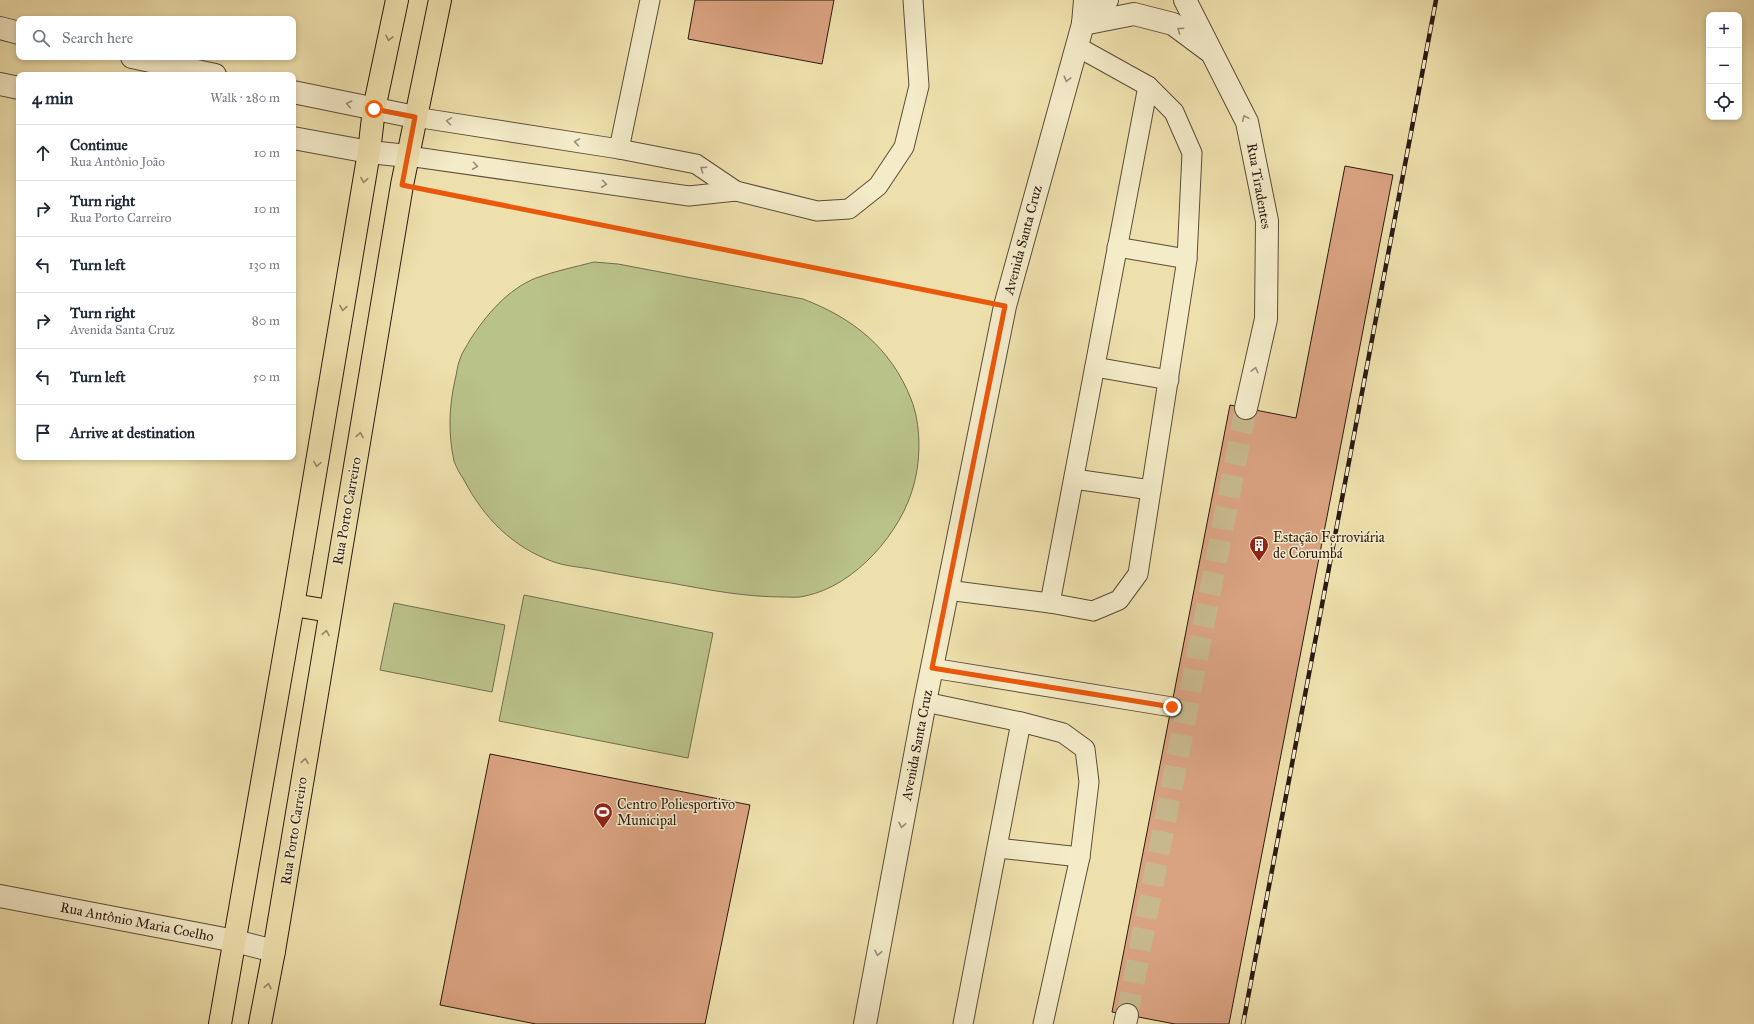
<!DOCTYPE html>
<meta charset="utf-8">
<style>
:root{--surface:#fff;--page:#f2f2f3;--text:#1f2937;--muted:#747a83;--line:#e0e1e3}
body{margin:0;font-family:"IM FELL Great Primer",serif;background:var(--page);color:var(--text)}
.controls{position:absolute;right:12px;top:12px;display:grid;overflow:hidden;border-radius:8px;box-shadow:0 2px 6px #0003}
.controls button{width:36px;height:36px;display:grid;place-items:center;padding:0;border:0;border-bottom:1px solid var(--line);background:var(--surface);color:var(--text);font:20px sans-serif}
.stop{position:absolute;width:12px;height:12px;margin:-9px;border:3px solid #ea580c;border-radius:50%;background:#fff}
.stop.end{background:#ea580c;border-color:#fff;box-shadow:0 1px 4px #0008}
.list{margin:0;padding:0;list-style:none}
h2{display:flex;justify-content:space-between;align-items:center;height:52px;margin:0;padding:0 16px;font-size:17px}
h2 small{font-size:13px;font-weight:400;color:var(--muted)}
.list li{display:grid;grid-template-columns:26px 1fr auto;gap:12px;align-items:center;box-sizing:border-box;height:56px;padding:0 16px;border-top:1px solid var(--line)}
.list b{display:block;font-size:15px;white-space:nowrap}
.list p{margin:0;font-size:13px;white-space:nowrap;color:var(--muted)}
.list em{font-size:13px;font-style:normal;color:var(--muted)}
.icon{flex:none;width:22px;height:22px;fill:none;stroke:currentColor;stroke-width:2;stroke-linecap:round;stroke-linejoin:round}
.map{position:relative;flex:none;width:1754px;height:1024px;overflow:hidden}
.search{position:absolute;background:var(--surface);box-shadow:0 2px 6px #0003;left:16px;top:16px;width:280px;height:44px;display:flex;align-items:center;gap:10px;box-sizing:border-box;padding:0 14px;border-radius:8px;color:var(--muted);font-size:15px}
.panel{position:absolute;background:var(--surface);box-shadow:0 2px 6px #0003;left:16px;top:72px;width:280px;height:388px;border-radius:8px}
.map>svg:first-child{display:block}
.green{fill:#b9c289;stroke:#726e4e}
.building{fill:#d9a281;stroke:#2b1a13}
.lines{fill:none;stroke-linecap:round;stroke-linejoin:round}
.tertiary-tunnel{stroke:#c7b88d;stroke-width:22;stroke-dasharray:22 11;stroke-linecap:butt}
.service-casing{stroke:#5c4c39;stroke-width:21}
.minor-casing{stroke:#5c4c39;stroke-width:24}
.tertiary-casing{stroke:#5c4c39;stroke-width:24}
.primary-casing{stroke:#2b1a13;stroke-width:24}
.path{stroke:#2b1a13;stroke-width:2.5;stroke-dasharray:3 2;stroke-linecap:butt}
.service{stroke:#f4ebc9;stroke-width:19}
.minor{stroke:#f4ebc9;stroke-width:22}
.tertiary{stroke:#f4ebc9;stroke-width:22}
.primary{stroke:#eee0ac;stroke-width:22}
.rail-casing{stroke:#2b1a13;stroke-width:4.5}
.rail{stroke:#f4ebc9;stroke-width:3;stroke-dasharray:9;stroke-linecap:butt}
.oneway{stroke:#9a8d77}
.oneway2{stroke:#968767}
.route{stroke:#ea580c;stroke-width:5}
.labels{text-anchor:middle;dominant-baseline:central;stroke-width:3;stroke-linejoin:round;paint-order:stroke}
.street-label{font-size:14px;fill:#2b1a13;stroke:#f4ebc9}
.poi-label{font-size:14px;fill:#2b1a13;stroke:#f4ebc9;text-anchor:start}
</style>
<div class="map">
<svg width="1754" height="1024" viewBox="0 0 1754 1024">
<rect width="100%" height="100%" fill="#eee0ac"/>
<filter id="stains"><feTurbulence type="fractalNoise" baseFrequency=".005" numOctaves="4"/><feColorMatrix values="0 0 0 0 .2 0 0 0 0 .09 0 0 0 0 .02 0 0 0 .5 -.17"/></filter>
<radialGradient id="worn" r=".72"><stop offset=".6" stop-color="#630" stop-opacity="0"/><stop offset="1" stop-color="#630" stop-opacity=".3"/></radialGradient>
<g class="green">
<path d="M594 262 618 264 803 299C853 318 891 348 911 399 921 424 921 458 914 484 902 532 855 586 805 596 799 598 791 597 784 597 745 597 709 590 671 583 644 579 618 574 591 569 579 567 565 566 554 562 512 547 484 518 464 480 460 474 456 467 454 461 448 433 449 407 455 380 457 373 457 366 460 359 462 352 467 346 470 340 486 315 508 289 536 278 555 271 575 267 594 262Z"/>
<path d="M524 595 713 633 688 758 499 721Z"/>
<path d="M394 603 505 625 492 692 380 670Z"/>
</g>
<g class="building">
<path d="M695 0H834L822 64 688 39Z"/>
<path d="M1345 166 1393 175 1229 1024H1175L1112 1012 1230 405 1296 418Z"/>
<path d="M490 754 750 805 705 1024H536L440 1005Z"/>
</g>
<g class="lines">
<path class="tertiary-tunnel" d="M1127 1015 1246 408"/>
<g class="service-casing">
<g id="service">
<path d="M415 117 619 149 696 164 736 191 817 211 849 209 878 186 904 147 919 86 913 0"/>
<path d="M619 149 650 0"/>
<path d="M408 156 689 196 736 191"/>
<path d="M1117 247 1187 259"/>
<path d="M1095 367 1169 380"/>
<path d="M1074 479 1151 490"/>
<path d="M947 590 1050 603 1093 611 1119 600 1138 574 1187 259 1192 153 1174 112 1148 86 1076 46"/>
<path d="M1050 603 1148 86"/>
<path d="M932 668 1172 707"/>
<path d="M925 702 1021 722 1063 733 1085 749 1089 782 1080 857 1043 1024"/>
<path d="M998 848 1080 857"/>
<path d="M963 1024 1021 722"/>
</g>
</g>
<g class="minor-casing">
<path id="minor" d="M865 1024 925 702 1005 306 1083 24 1085 0"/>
</g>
<g class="tertiary-casing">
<g id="tertiary">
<path d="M1185 0 1247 122 1267 221 1266 319 1246 408"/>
<path d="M1083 24 1134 14 1173 24 1208 50"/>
<path d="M1083 24 1107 0"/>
<path d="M0 28 19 33"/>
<path d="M132 57 215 75"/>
<path d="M0 84 19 88"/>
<path d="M293 92 415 117"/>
<path d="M293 138 369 152 408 156"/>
<path d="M0 896 235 941 274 951"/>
<path d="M1125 1024 1127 1015"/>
</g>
</g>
<g class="primary-casing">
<g id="primary">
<path d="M293 605 330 611"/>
<path d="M220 1024 293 605 369 152 374 109 397 0"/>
<path d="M260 1024 274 951 402 185 440 0"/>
</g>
</g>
<path class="path" d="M429 190 977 301"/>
<use href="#service" class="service"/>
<use href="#minor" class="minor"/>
<use href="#tertiary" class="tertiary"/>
<use href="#primary" class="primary"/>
<g class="rail-casing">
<path id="rail" d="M1243 1024 1436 0"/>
</g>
<use href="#rail" class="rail"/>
</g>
<defs><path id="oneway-chevron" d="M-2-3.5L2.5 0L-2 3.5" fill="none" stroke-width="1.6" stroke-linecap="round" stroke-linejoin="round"/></defs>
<g class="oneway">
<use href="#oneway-chevron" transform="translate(1180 30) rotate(-144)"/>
<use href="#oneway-chevron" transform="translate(1067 79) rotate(105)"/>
<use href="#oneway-chevron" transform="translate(349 104) rotate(-168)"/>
<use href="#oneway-chevron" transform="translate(1245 118) rotate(-114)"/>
<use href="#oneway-chevron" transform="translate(449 121) rotate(-171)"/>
<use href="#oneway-chevron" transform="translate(577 142) rotate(-171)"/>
<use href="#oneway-chevron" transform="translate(475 166) rotate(8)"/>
<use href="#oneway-chevron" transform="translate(703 169) rotate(-146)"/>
<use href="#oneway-chevron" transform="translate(604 184) rotate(8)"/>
<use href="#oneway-chevron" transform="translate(1255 370) rotate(-77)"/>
<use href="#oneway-chevron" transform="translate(902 825) rotate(101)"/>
<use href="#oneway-chevron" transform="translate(878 953) rotate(101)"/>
</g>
<g class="oneway2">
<use href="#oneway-chevron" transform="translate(389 38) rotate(102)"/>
<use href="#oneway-chevron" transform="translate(364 180) rotate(99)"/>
<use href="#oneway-chevron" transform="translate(343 308) rotate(99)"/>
<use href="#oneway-chevron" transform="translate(360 435) rotate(-80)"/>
<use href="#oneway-chevron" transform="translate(317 464) rotate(99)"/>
<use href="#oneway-chevron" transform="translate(326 633) rotate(-81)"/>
<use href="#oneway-chevron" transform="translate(305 761) rotate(-81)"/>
<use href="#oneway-chevron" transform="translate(268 986) rotate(-79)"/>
</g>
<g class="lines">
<path class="route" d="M374 109 415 117 402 185 1005 306 932 668 1172 707"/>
</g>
<defs>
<g id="building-pin" transform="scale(1)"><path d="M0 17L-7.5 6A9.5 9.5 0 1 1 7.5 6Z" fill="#8f2418" stroke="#f4ebc9"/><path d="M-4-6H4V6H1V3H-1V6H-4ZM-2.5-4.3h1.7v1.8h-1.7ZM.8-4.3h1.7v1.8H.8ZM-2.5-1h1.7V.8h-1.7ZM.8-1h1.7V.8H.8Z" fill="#fff"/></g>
<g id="stadium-pin" transform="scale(1)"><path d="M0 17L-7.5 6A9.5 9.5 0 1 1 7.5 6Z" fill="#8f2418" stroke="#f4ebc9"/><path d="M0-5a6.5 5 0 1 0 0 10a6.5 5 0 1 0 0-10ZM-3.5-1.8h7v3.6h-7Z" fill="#fff"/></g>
</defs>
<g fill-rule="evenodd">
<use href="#building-pin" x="1259" y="545"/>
<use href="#stadium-pin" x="603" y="812"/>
</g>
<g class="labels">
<g class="street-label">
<text transform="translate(1259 186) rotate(80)">Rua Tiradentes</text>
<text transform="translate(1023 240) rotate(-75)">Avenida Santa Cruz</text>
<text transform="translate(347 511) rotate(-80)">Rua Porto Carreiro</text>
<text transform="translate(917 745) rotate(-79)">Avenida Santa Cruz</text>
<text transform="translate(294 831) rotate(-81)">Rua Porto Carreiro</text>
<text transform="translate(137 922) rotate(11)">Rua Antônio Maria Coelho</text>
</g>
<g class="poi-label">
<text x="1273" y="537">Estação Ferroviária<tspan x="1273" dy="16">de Corumbá</tspan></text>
<text x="617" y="804">Centro Poliesportivo<tspan x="617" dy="16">Municipal</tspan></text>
</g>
</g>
<rect width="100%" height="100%" filter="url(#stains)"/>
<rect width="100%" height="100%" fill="url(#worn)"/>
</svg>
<div class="controls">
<button>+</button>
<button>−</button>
<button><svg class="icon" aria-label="locate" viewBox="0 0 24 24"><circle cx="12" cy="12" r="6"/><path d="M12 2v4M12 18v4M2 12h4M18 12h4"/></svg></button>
</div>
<div class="stop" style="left:374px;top:109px"></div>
<div class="stop end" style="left:1172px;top:707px"></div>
<div class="search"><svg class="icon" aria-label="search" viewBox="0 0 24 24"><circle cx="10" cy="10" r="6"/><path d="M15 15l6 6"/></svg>Search here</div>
<section class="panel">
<h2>4 min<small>Walk · 280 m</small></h2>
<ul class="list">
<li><svg class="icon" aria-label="ahead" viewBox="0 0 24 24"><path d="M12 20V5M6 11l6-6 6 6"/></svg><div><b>Continue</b><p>Rua Antônio João</p></div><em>10 m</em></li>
<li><svg class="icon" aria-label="right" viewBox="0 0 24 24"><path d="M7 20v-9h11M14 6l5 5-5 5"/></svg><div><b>Turn right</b><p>Rua Porto Carreiro</p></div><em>10 m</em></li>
<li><svg class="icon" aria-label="left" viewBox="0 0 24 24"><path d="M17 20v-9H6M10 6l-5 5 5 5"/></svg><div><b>Turn left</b></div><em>130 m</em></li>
<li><svg class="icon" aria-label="right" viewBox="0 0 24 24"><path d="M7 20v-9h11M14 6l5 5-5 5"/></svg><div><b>Turn right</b><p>Avenida Santa Cruz</p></div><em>80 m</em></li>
<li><svg class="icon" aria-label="left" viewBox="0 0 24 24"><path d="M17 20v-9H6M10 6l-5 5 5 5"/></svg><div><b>Turn left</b></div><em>50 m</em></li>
<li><svg class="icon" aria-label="arrive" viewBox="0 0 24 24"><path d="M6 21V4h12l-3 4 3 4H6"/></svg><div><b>Arrive at destination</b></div></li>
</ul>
</section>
</div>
